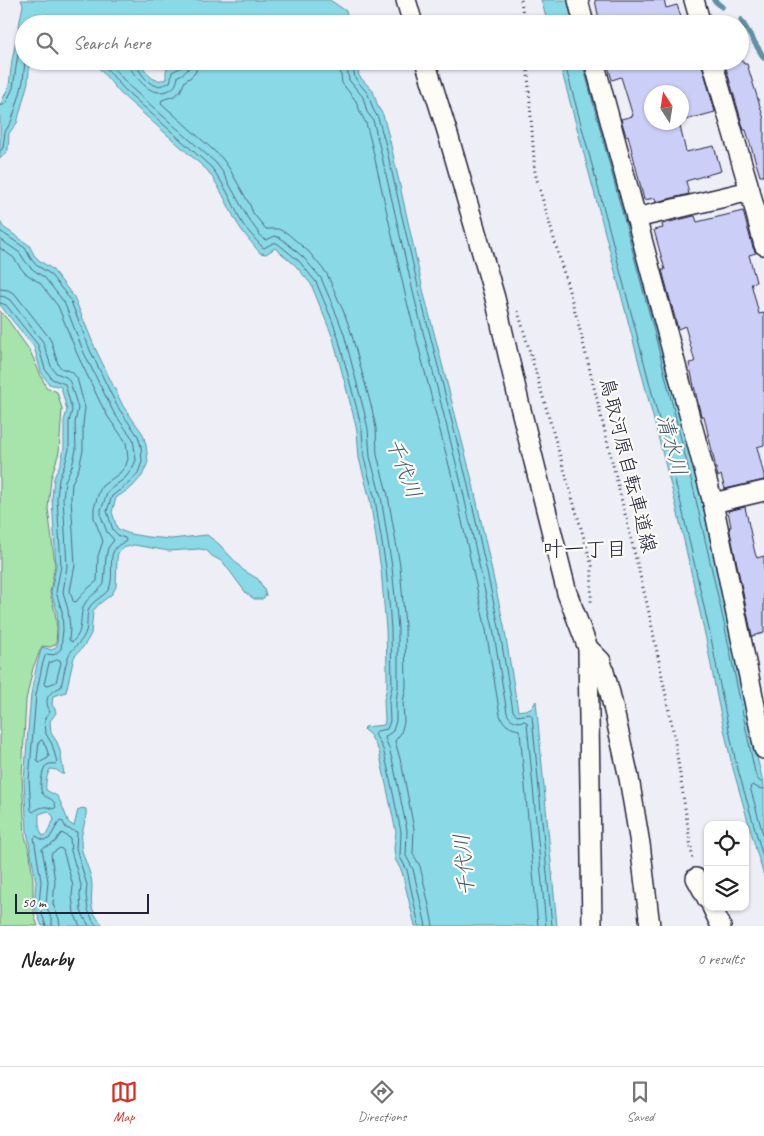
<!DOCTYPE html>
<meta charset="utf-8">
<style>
:root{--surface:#fff;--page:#f2f2f2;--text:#222;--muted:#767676;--line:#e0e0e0;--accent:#d93025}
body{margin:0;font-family:Caveat,"Klee One",sans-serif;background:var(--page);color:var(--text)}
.controls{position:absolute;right:15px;bottom:15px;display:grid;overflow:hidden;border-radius:10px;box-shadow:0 1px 4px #0004}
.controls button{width:45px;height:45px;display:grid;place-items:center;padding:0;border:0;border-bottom:1px solid var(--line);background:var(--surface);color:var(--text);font:25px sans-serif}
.compass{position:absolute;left:644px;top:85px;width:45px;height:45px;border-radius:50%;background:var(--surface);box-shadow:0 1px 4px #0004;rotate:348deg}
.scale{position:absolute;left:15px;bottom:12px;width:134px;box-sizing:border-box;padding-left:5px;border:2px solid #22223b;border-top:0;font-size:14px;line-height:18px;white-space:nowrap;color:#22223b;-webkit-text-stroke:4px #fdfcf7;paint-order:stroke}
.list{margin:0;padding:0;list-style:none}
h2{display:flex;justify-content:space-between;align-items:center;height:65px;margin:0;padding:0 20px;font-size:21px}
h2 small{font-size:16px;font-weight:400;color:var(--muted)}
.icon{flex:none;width:28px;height:28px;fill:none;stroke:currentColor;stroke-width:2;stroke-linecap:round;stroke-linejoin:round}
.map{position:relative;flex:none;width:764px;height:926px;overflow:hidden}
.search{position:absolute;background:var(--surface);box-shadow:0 1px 4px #0004;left:15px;right:15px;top:15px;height:55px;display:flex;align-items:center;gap:12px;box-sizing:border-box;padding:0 18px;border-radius:28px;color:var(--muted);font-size:19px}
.sheet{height:140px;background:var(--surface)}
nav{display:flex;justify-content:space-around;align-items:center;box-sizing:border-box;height:70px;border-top:1px solid var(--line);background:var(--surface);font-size:14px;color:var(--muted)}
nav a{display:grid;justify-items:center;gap:2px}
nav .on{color:var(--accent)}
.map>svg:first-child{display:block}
.green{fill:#a6e4ab;stroke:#648373}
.water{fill:#8ad9e6;stroke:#6090a2;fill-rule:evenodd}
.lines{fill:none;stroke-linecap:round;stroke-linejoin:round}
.shore{stroke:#4c6b7f;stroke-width:1}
.stream{stroke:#6090a2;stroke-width:5.5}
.building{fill:#cbcff7;stroke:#22223b}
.street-casing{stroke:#22223b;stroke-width:22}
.path{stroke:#22223b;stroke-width:3;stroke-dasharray:1 4;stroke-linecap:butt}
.street{stroke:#fdfcf7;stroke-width:19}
.labels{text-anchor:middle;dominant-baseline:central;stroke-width:4.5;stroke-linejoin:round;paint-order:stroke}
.street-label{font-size:20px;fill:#22223b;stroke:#fdfcf7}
.water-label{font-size:21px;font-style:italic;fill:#41596e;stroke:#fdfcf7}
.neighbourhood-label{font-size:21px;fill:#22223b;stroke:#fdfcf7}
</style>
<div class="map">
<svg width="764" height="926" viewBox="0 0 764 926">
<rect width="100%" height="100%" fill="#eeeef7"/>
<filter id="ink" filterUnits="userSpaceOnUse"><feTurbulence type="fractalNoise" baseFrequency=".02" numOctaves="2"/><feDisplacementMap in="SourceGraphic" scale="10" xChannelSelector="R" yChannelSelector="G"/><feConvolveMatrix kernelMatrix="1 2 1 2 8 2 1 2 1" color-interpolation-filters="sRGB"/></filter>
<g filter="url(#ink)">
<path class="green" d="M0 311 8 320 30 351 46 387 57 392 62 409 59 452 51 478 48 508 55 565 50 592 55 612 57 628 56 644 51 647 42 646 33 668 26 700 22 777 25 836 30 854 33 881V905L35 918 38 926H0Z"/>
<g class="water">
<path d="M21 0H330L346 11 350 24H129L127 22 125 24H24V61H30L28 82 17 123 9 133 8 150 0 159V105L9 86 12 60 23 5Z"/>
<path d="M541 0H570L576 24H548Z"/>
<path d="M93 61H139C147 72 151 84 166 79V71L168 67 178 64 180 61H357L359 76 373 91 378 107 383 115 390 141 424 294 472 480 504 626 518 711 531 709 536 701 557 926H415L402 872 395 859 394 848 396 832 379 751 370 735 364 730 365 727 384 725 385 720 384 700 387 687V667L386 629 381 569 370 500 359 458 357 431 353 414 333 338 311 284 295 265 275 248 266 254 260 253C252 243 242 232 236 221 227 204 219 185 207 170L120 93Z"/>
<path d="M559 61H586L659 330 699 489 729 622 751 733 764 786V876L757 853 732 765 718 702 706 639 676 505 604 229Z"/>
<path d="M0 221 3 227 29 245 34 255 40 261 52 269 74 297 95 348 123 406 143 434 146 445 148 462 142 476 132 487 116 498 112 512 117 528 122 531 130 534 148 537 171 539 207 535 219 544 243 570 258 579 264 589 266 596 262 599H254L246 593 223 562 212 556 206 550 199 549 169 551 134 545 123 548 118 553 117 559 116 587 112 594 99 604 93 611 91 634 84 646 74 657 66 692 53 696 52 705 55 709 56 713 50 721 51 733 57 742 60 751 64 774H61L57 770 50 769C47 775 45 783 46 790 49 792 54 794 57 796 60 799 67 819 69 823L74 826 78 810 82 808 86 809C87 820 82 829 81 840 80 856 92 870 92 886 92 894 90 902 93 910 95 916 99 921 104 926H42L34 906 36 882 27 831 24 780 31 694 37 664 42 647 52 650 57 646 58 628 57 611 51 592 56 566 52 498 54 478 61 462 64 448V421L67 410 61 387 49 384 41 372 34 347 0 305ZM48 811 53 816 54 820 50 826 47 834 43 836C38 829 39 821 39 814Z"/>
</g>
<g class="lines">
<g class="shore">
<path d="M100 61 124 89 211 167C223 182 232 201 240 219 245 229 255 238 262 247L264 248 273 243H277L299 261 316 282 332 320 338 337 358 413 362 430 364 458 375 499 386 568 389 602 391 629 392 687 389 700 390 721 387 729 377 731 375 734 383 749 388 769 401 832 400 857 407 870 419 926"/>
<path d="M108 61 128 85 216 163 222 171 243 209 247 217 263 239 266 240 275 236 282 239 303 257 321 278 338 318 344 334 364 411 368 429 370 457 381 497 392 567 398 628V687L396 701V721L393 731 386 736 385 738 389 748 394 767 407 830 406 856 413 869 426 926"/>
<path d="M129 61C129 68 132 71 136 76 144 86 152 95 167 91 175 88 177 84 178 76 185 73 190 70 190 61"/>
<path d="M135 61C136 66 138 68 141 73 149 84 156 90 170 82L171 79 172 72 182 67 184 61"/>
<path d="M198 61 197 67 195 73 191 77 185 81 180 92 174 96 162 100 161 103 222 158 229 168 250 205 253 213 266 229H278L287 233 309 252 327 274 345 315 351 332 372 409 376 428 377 455 388 496 400 566 405 627 406 687 403 702 404 722 401 733 395 741 402 766 414 829 413 854 420 866 430 910 433 926"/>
<path d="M339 61 342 83 356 101 361 114 366 123 372 146 406 298 454 485 486 630 500 715C503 724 509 728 519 730L520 732 538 926"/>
<path d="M346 61 349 80 363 97 367 112 373 120 379 144 414 296 461 483 493 628 507 713C510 721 517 723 525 721L527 723 546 926"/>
<path d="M352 61 355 78 368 94 373 109 378 118 385 142 420 295 467 481 499 627 513 711 517 716 530 714 532 716 552 926"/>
<path d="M564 61 609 228 681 504 711 638 723 701 736 763 764 860"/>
<path d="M582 61 654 331 694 491 724 623 753 763C755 771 755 782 764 783"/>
<path d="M0 106 3 105 6 103 13 88 17 60 24 25"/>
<path d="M0 151 3 148 5 132 12 120 20 94 23 81 25 61"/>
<path d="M0 231 25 248 31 259 36 265 49 273 70 299 90 350 112 396 119 409 138 436 141 446 142 462 138 473 129 483 112 496 107 511 113 530 119 536 125 538 126 540 125 542C104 549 115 570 110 586 108 595 94 599 89 608 86 615 88 624 86 631 83 641 76 645 70 653 66 659 63 679 61 687 49 693 43 697 50 712L45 718V722L46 734 52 744 57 762 55 764C53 764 50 763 47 765 42 768 39 788 42 793 47 800 53 796 56 807L53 809C46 805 40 807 33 812L31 810 29 780 36 695 42 666 45 656 47 654 54 655 61 649 63 629 62 611 56 592 61 566 57 498 59 479 65 464 69 449V422L72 410 65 384 52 379 45 369 38 345 6 305 0 303"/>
<path d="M0 239 20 253 25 261 31 268 45 278 64 302 84 353 114 413 133 439 136 460 132 469 125 478 108 491 101 510V516L107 532 114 540 108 548 106 557 104 584C98 593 86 597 83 608 79 621 84 632 72 642L69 640 70 628 68 610 63 592 67 566 63 498 65 481 72 466 76 450 75 423 78 408 70 382 66 377 56 373 51 366 43 342 10 300 5 297 0 296"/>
<path d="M0 248 14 258 20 267 25 273 40 283 58 306 78 356 100 402 108 417 126 442 128 459 126 465 120 473 102 486 99 492 94 508V518L103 541 98 556 97 581 85 591 76 602 73 601 70 591 75 565 71 498 72 483 79 468 83 450V424L85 408 77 378 72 372 61 368 58 364 51 341 48 336 15 294 8 290 0 289"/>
<path d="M57 660H60L61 663 56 682 46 686 44 684 49 663Z"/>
<path d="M42 740 46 747 49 756 48 758 39 763 37 760 39 742 40 741Z"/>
<path d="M764 789 758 788 753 785 750 787 764 838"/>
<path d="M46 926 39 905 41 881 34 838 36 836 43 840 49 839 59 822 61 821 63 822 66 828 77 832 76 848 87 885 86 895 88 910 93 921 97 926"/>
<path d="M52 926V921L46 905 48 881 42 849C45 846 49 847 52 844 57 842 58 836 62 833L70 838 71 851 81 885 80 896 81 911 89 926"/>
<path d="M60 926 59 919 53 904 55 881 51 855 52 853 60 848 63 850 73 886 72 896 74 913 80 926"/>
</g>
<g class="stream">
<path d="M714 0 722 7"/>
<path d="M741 20 764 58"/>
</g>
</g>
<g class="building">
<path d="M595 0H664L666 8 677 5 682 20 679 21 680 24H644L643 20 626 24H600Z"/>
<path d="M628 61H701L715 112 682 121V92H652V122H679L686 152 714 146 721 171 686 181 689 194 656 202 655 198 644 200 628 135 626 136 621 119 633 116 621 77 612 80 608 66Z"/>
<path d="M724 61H743L744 64H747L764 119V176H760L746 130H744Z"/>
<path d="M743 211 753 248 756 253 749 255 756 282 751 283 759 314 764 313V445L757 447 764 475V480L725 489 721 475 718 477 704 416H701L694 386 689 363 695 362 685 326 678 329 662 270H665L654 230 663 228 662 224 694 216H695L697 222Z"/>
<path d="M745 507 755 553 757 558 764 556V633L752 636 729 527H731L728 511Z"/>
</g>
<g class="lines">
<g class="street-casing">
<g id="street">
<path d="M406 0 413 24"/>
<path d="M578 0 584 24"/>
<path d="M694 0 701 24"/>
<path d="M425 61 447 131 495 298 519 402 567 593 588 648 601 661 610 693 629 778 640 844 650 926"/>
<path d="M594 61 713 503 764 749"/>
<path d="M712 61 750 191 764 245"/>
<path d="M636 218 750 191"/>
<path d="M713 503 764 491"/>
<path d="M588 648 592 926"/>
<path d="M696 878 708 900"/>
<path d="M712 907 721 926"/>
</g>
</g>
<g class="path">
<path d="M521 0 524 24"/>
<path d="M527 61 535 173 578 322 648 608 674 735 693 861"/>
<path d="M518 311 592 566 591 602"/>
</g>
<use href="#street" class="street"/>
</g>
</g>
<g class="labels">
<g class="street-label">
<text transform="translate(628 465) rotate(76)">鳥取河原自転車道線</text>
</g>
<g class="water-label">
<text transform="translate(672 445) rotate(75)">清水川</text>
<text transform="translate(404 468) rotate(69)">千代川</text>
<text transform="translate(464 865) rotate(-95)">千代川</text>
</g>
<g class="neighbourhood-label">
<text x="585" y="549">叶一丁目</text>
</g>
</g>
</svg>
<div class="controls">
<button><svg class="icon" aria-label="locate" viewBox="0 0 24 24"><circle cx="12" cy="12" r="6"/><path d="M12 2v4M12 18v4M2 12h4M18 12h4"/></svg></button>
<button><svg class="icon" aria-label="layers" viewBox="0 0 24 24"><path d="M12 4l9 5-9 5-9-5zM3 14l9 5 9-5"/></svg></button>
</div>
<svg class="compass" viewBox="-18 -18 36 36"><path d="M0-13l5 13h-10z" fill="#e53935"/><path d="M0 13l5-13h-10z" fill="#767676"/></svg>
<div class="scale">50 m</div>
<div class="search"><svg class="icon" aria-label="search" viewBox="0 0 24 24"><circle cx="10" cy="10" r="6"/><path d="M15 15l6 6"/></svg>Search here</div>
</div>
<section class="sheet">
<h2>Nearby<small>0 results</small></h2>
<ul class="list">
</ul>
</section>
<nav>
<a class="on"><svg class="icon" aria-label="map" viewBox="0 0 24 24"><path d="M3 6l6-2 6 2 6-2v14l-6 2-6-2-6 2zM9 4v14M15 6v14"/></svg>Map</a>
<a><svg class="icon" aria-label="directions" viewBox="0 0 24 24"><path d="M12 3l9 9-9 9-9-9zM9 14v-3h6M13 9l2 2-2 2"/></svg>Directions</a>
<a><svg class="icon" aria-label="saved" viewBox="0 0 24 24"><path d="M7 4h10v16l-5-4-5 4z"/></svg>Saved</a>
</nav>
